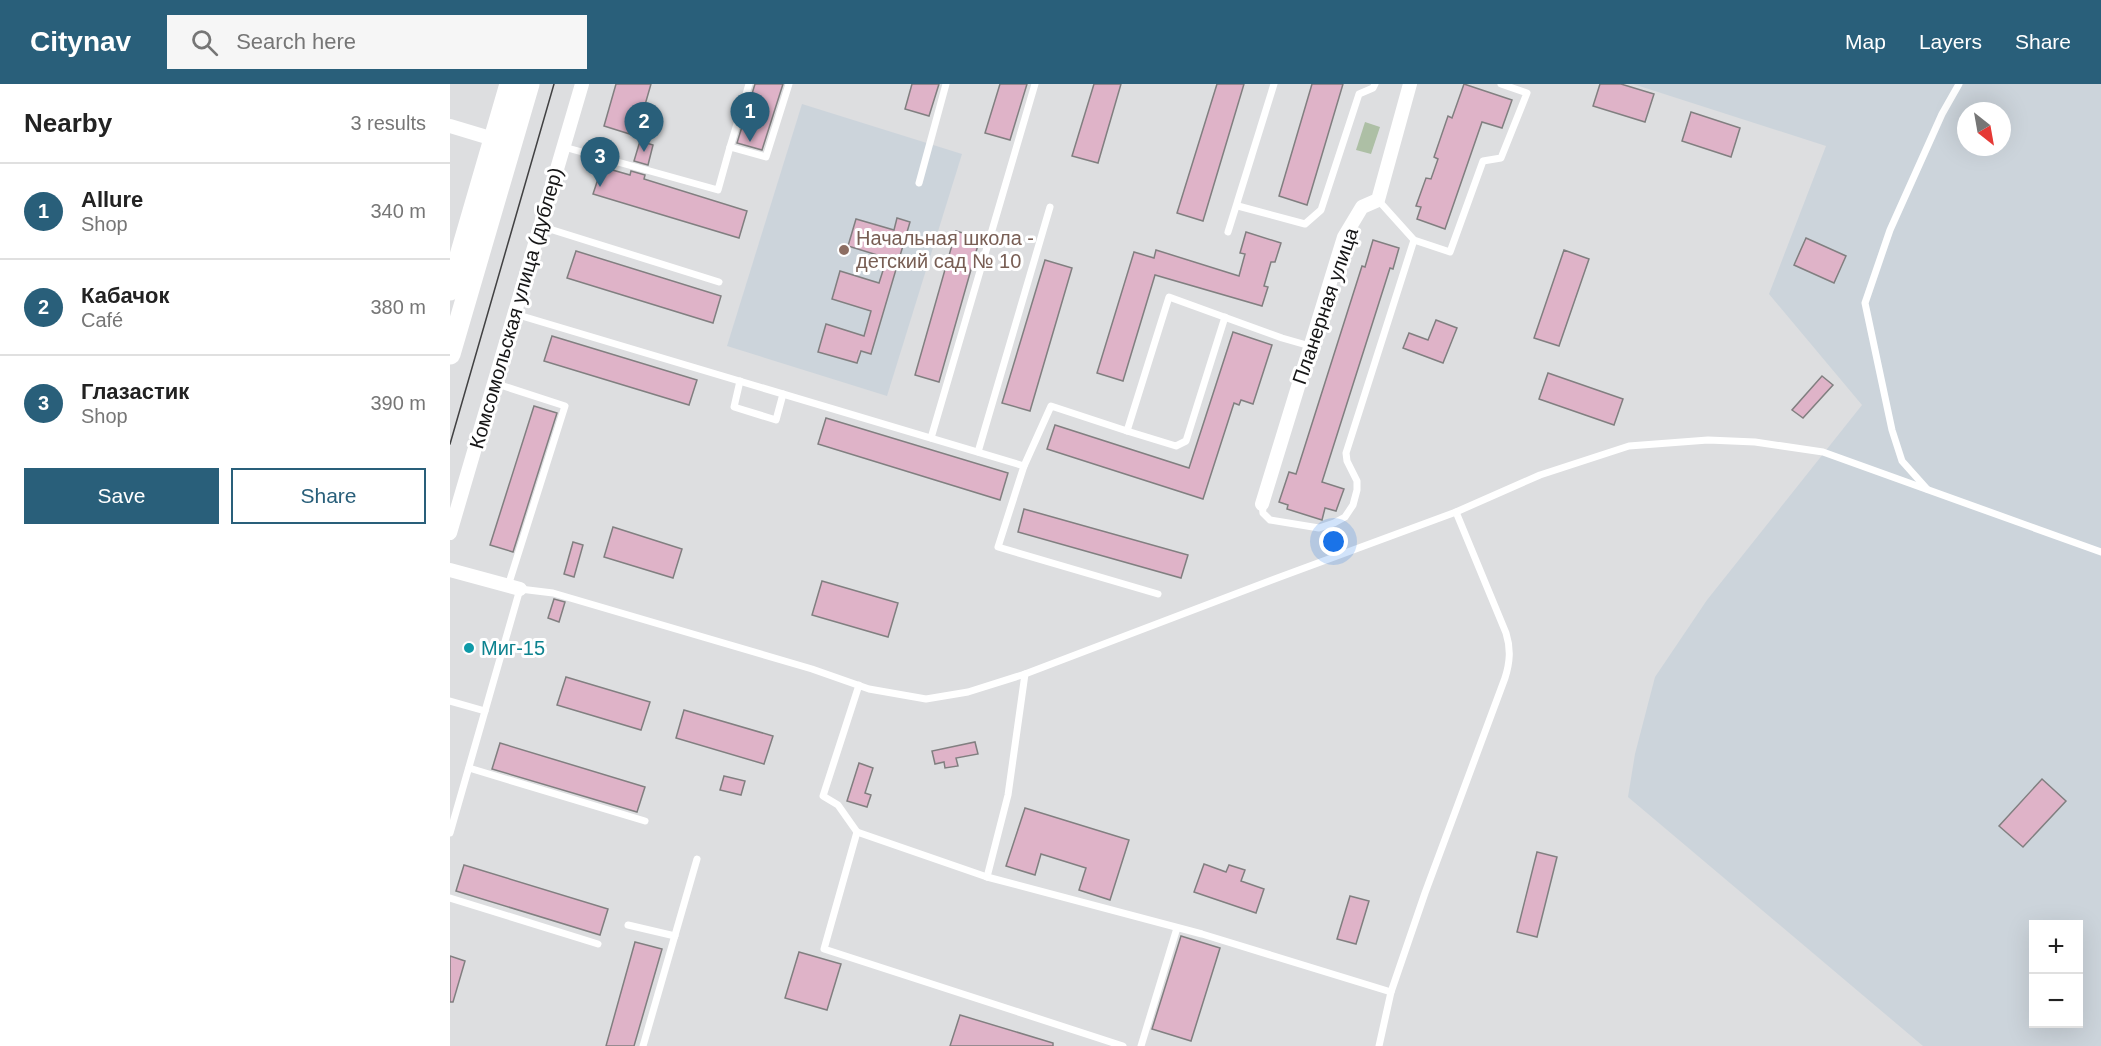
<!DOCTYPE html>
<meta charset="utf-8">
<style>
:root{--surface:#fff;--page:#f6f6f6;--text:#222;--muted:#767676;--line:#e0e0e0;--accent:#295f7a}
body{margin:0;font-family:Helvetica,sans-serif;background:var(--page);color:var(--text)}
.controls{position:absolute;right:18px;bottom:18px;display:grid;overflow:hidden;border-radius:0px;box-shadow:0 6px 24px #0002}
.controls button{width:54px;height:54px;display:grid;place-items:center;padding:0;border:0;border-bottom:2px solid var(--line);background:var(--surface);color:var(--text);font:30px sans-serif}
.compass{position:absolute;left:1507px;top:18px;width:54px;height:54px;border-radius:50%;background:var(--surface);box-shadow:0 6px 24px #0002;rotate:149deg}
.you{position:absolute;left:884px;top:458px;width:21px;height:21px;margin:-15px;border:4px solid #fff;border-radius:50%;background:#1a73e8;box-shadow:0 0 0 9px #1a73e833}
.badge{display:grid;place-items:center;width:39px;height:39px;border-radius:50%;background:var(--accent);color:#fff;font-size:20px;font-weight:700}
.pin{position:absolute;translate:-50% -50px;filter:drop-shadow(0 2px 3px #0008)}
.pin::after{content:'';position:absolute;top:32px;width:21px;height:18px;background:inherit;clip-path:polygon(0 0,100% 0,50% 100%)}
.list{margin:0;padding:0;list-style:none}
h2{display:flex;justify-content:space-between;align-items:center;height:78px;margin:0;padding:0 24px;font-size:26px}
h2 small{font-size:20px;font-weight:400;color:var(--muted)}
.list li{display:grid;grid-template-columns:39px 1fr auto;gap:18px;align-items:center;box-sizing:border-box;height:96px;padding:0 24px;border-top:2px solid var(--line)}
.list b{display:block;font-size:22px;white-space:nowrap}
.list p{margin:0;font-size:20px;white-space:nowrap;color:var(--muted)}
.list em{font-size:20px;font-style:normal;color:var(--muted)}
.actions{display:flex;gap:12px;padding:18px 24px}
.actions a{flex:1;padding:14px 0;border:2px solid var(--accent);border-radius:0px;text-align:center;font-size:21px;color:var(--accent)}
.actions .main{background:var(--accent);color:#fff}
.icon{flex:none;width:33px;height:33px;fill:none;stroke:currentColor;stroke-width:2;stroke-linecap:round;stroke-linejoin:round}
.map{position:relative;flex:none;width:1651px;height:962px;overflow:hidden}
header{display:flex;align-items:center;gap:36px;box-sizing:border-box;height:84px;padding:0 30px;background:var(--accent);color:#fff}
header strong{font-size:28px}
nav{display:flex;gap:33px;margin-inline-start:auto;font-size:21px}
.search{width:420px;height:54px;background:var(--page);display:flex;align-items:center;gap:15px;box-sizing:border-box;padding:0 21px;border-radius:0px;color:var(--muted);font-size:22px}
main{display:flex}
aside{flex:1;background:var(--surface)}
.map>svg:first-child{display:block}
.built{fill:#ccd4db;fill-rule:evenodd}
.green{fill:#adbfa5}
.building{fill:#dfb3c8;stroke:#817f80;stroke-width:1.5}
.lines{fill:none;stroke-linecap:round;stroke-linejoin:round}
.lane{stroke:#fff;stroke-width:7}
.street{stroke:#fff;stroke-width:14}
.primary{stroke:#fff;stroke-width:21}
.tram{stroke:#414142;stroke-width:1.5}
.education-dot{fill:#8d6e63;stroke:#fff;stroke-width:2}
.culture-dot{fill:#0f9aa8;stroke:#fff;stroke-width:2}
.labels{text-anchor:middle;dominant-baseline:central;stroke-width:6;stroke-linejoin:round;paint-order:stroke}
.education-label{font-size:20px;fill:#785e54;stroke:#fff;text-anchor:start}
.street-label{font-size:20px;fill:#161617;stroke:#fff}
.culture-label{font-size:20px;fill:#0d838f;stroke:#fff;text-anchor:start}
</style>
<header>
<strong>Citynav</strong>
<div class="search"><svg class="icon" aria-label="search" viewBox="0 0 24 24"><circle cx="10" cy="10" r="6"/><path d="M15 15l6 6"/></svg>Search here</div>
<nav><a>Map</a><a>Layers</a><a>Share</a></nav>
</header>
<main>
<aside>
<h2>Nearby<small>3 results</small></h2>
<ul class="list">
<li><span class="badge">1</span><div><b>Allure</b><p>Shop</p></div><em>340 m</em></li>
<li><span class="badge">2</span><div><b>Кабачок</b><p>Café</p></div><em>380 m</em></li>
<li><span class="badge">3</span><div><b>Глазастик</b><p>Shop</p></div><em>390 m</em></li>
</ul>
<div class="actions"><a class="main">Save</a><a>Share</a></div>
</aside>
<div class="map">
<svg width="1651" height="962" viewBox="0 0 1651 962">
<rect width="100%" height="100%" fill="#dddee0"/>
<g class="built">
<path d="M1183 0H1651V962H1473L1178 713 1185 670 1205 593 1257 516 1412 321 1319 210 1376 62ZM1516 27H1552V63H1516ZM1584 840H1628V940H1584Z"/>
<path d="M352 20 512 70 437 312 277 262Z"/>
</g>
<path class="green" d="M915 38 930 43 921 70 906 66Z"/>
<g class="building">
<path d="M166 0H201L186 52 154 42Z"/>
<path d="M305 0H333L312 66 287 59Z"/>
<path d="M462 0H489L479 32 455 25Z"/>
<path d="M550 0H577L560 56 535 49Z"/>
<path d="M644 0H671L648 79 622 72Z"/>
<path d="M767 0H794L753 137 727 129Z"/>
<path d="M862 0H893L857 121 829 112Z"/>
<path d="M1014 0 1062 16 1052 44 1032 38 995 145 967 135 971 123 966 122 976 94 981 95 988 75 984 73 998 32 1002 34Z"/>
<path d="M1150 0H1171L1204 10 1195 38 1143 22Z"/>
<path d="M1241 28 1290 44 1281 73 1232 57Z"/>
<path d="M190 57 203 61 198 81 184 77Z"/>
<path d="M152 83 180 91 181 87 195 91 194 95 297 127 289 154 143 110Z"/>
<path d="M447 134 460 138 421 270 411 267 407 279 368 268 376 240 414 252 421 227 382 215 390 187 429 199 437 174 398 162 406 135 444 146Z"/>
<path d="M506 147 530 154 489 298 465 291Z"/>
<path d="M796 148 831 159 825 178H821L814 202 818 203 812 222 705 191 673 297 647 289 684 168 704 174 706 166 789 192 795 170 790 169Z"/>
<path d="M1356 154 1396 172 1384 199 1344 181Z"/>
<path d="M923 156 949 164 943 185 940 184 872 398 894 405 886 427 875 424 872 436 837 425 838 421 829 418 839 388 846 390 912 182 915 183Z"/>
<path d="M1114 166 1139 175 1109 262 1084 254Z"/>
<path d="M126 167 271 212 263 239 117 194Z"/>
<path d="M595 176 622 184 580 327 552 319Z"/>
<path d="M986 236 1007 244 993 279 953 264 959 249 978 256Z"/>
<path d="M783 248 822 261 803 320 791 316 789 321 784 319 753 415 597 365 605 341 739 384Z"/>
<path d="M102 252 247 296 239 321 94 277Z"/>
<path d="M1098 289 1173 315 1164 341 1089 315Z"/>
<path d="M1372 292 1383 301 1353 334 1342 326Z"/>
<path d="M84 322 107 329 63 468 40 461Z"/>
<path d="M376 334 558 389 550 416 368 360Z"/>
<path d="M574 425 738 471 731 494 568 448Z"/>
<path d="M163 443 232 465 223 494 154 473Z"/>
<path d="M123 458 133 461 124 493 114 490Z"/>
<path d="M372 497 448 519 438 553 362 531Z"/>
<path d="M104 515 115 518 109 538 98 534Z"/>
<path d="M116 593 200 618 191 646 107 621Z"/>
<path d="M234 626 323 652 314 680 226 654Z"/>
<path d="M525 658 528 670 506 674 508 682 495 684 494 678 485 680 482 667Z"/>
<path d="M50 659 195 703 187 728 42 685Z"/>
<path d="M409 679 423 684 415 709 421 711 417 723 397 717Z"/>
<path d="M274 692 295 697 291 711 270 706Z"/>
<path d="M1592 695 1616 717 1573 763 1549 742Z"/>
<path d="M575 724 679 756 660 816 629 806 636 784 591 770 585 791 556 782Z"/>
<path d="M1087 768 1107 773 1087 853 1067 848Z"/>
<path d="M754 780 776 788 779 781 795 786 791 797 814 805 806 829 744 808Z"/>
<path d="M14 781 158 825 150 851 6 807Z"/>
<path d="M900 812 919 817 906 860 887 855Z"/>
<path d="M731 852 770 864 741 957 702 945Z"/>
<path d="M185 858 212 865 184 962H156Z"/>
<path d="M349 868 391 880 377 926 335 914Z"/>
<path d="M0 872 15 877 3 918H0Z"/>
<path d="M510 931 603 959V962H500Z"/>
</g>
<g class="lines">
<g class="lane">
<path d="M114 63 268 106 280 63 316 73 339 0"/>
<path d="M280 63 299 0"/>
<path d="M469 99 496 0"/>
<path d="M928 116 964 156 1000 168 1033 77 1051 74 1077 9 1051 0"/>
<path d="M788 122 855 140 871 126 909 10 923 4 925 0"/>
<path d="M90 142 269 198"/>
<path d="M778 148 824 0"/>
<path d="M65 230 574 382"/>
<path d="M290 297 284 323 326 336 333 310"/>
<path d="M44 299 115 322 58 502"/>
<path d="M677 347 726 362 736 357 775 233"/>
<path d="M481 354 585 0"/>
<path d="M528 368 600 123"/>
<path d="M1477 405 1452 377 1442 346 1415 219 1440 146 1492 30 1509 0"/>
<path d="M812 420 813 429 820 436 869 444 884 439 895 433 903 421 907 406V397L897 377 896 369 964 156"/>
<path d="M1006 428 1090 391 1179 362 1258 356 1305 358 1373 368 1651 468"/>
<path d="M708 510 548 463 574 382 601 322 677 347 719 213 832 254 860 262"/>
<path d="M575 590 558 711 537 793 752 850 941 908"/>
<path d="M0 617 35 627"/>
<path d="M19 684 195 737"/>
<path d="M407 748 388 721 373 712 409 601"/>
<path d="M0 749 70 505 103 509 362 585 419 605 476 615 518 608 575 590 830 493 1006 428 1056 549C1061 565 1060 578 1055 594L975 809 941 908 929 962"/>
<path d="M537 793 407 748 374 865 673 962"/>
<path d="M0 814 148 860"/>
<path d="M178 841 225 852"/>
<path d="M193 962 247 775"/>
<path d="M691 962 727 844"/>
</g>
<g class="street">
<path d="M0 42 50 57"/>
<path d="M812 420 894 153 912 123 928 116 960 0"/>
<path d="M0 449 132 0"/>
<path d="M0 486 70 505"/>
</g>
<g class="primary">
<path d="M0 206 60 0"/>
<path d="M0 270 79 0"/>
</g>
<path class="tram" d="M0 360 104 0"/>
</g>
<circle class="education-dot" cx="394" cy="166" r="6"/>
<circle class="culture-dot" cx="19" cy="564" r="6"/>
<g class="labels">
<g class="education-label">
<text x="406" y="154">Начальная школа -<tspan x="406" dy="23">детский сад № 10</tspan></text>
</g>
<g class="street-label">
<text transform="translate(875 222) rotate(-71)">Планерная улица</text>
<text transform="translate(66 224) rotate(-74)">Комсомольская улица (дублер)</text>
</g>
<g class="culture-label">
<text x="31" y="564">Миг-15</text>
</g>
</g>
</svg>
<div class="controls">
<button>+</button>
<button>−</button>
</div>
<svg class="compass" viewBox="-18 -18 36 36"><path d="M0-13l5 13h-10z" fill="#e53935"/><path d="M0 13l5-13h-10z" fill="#767676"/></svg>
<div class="you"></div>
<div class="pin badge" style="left:300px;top:58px">1</div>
<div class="pin badge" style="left:194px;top:68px">2</div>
<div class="pin badge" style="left:150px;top:103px">3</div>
</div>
</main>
